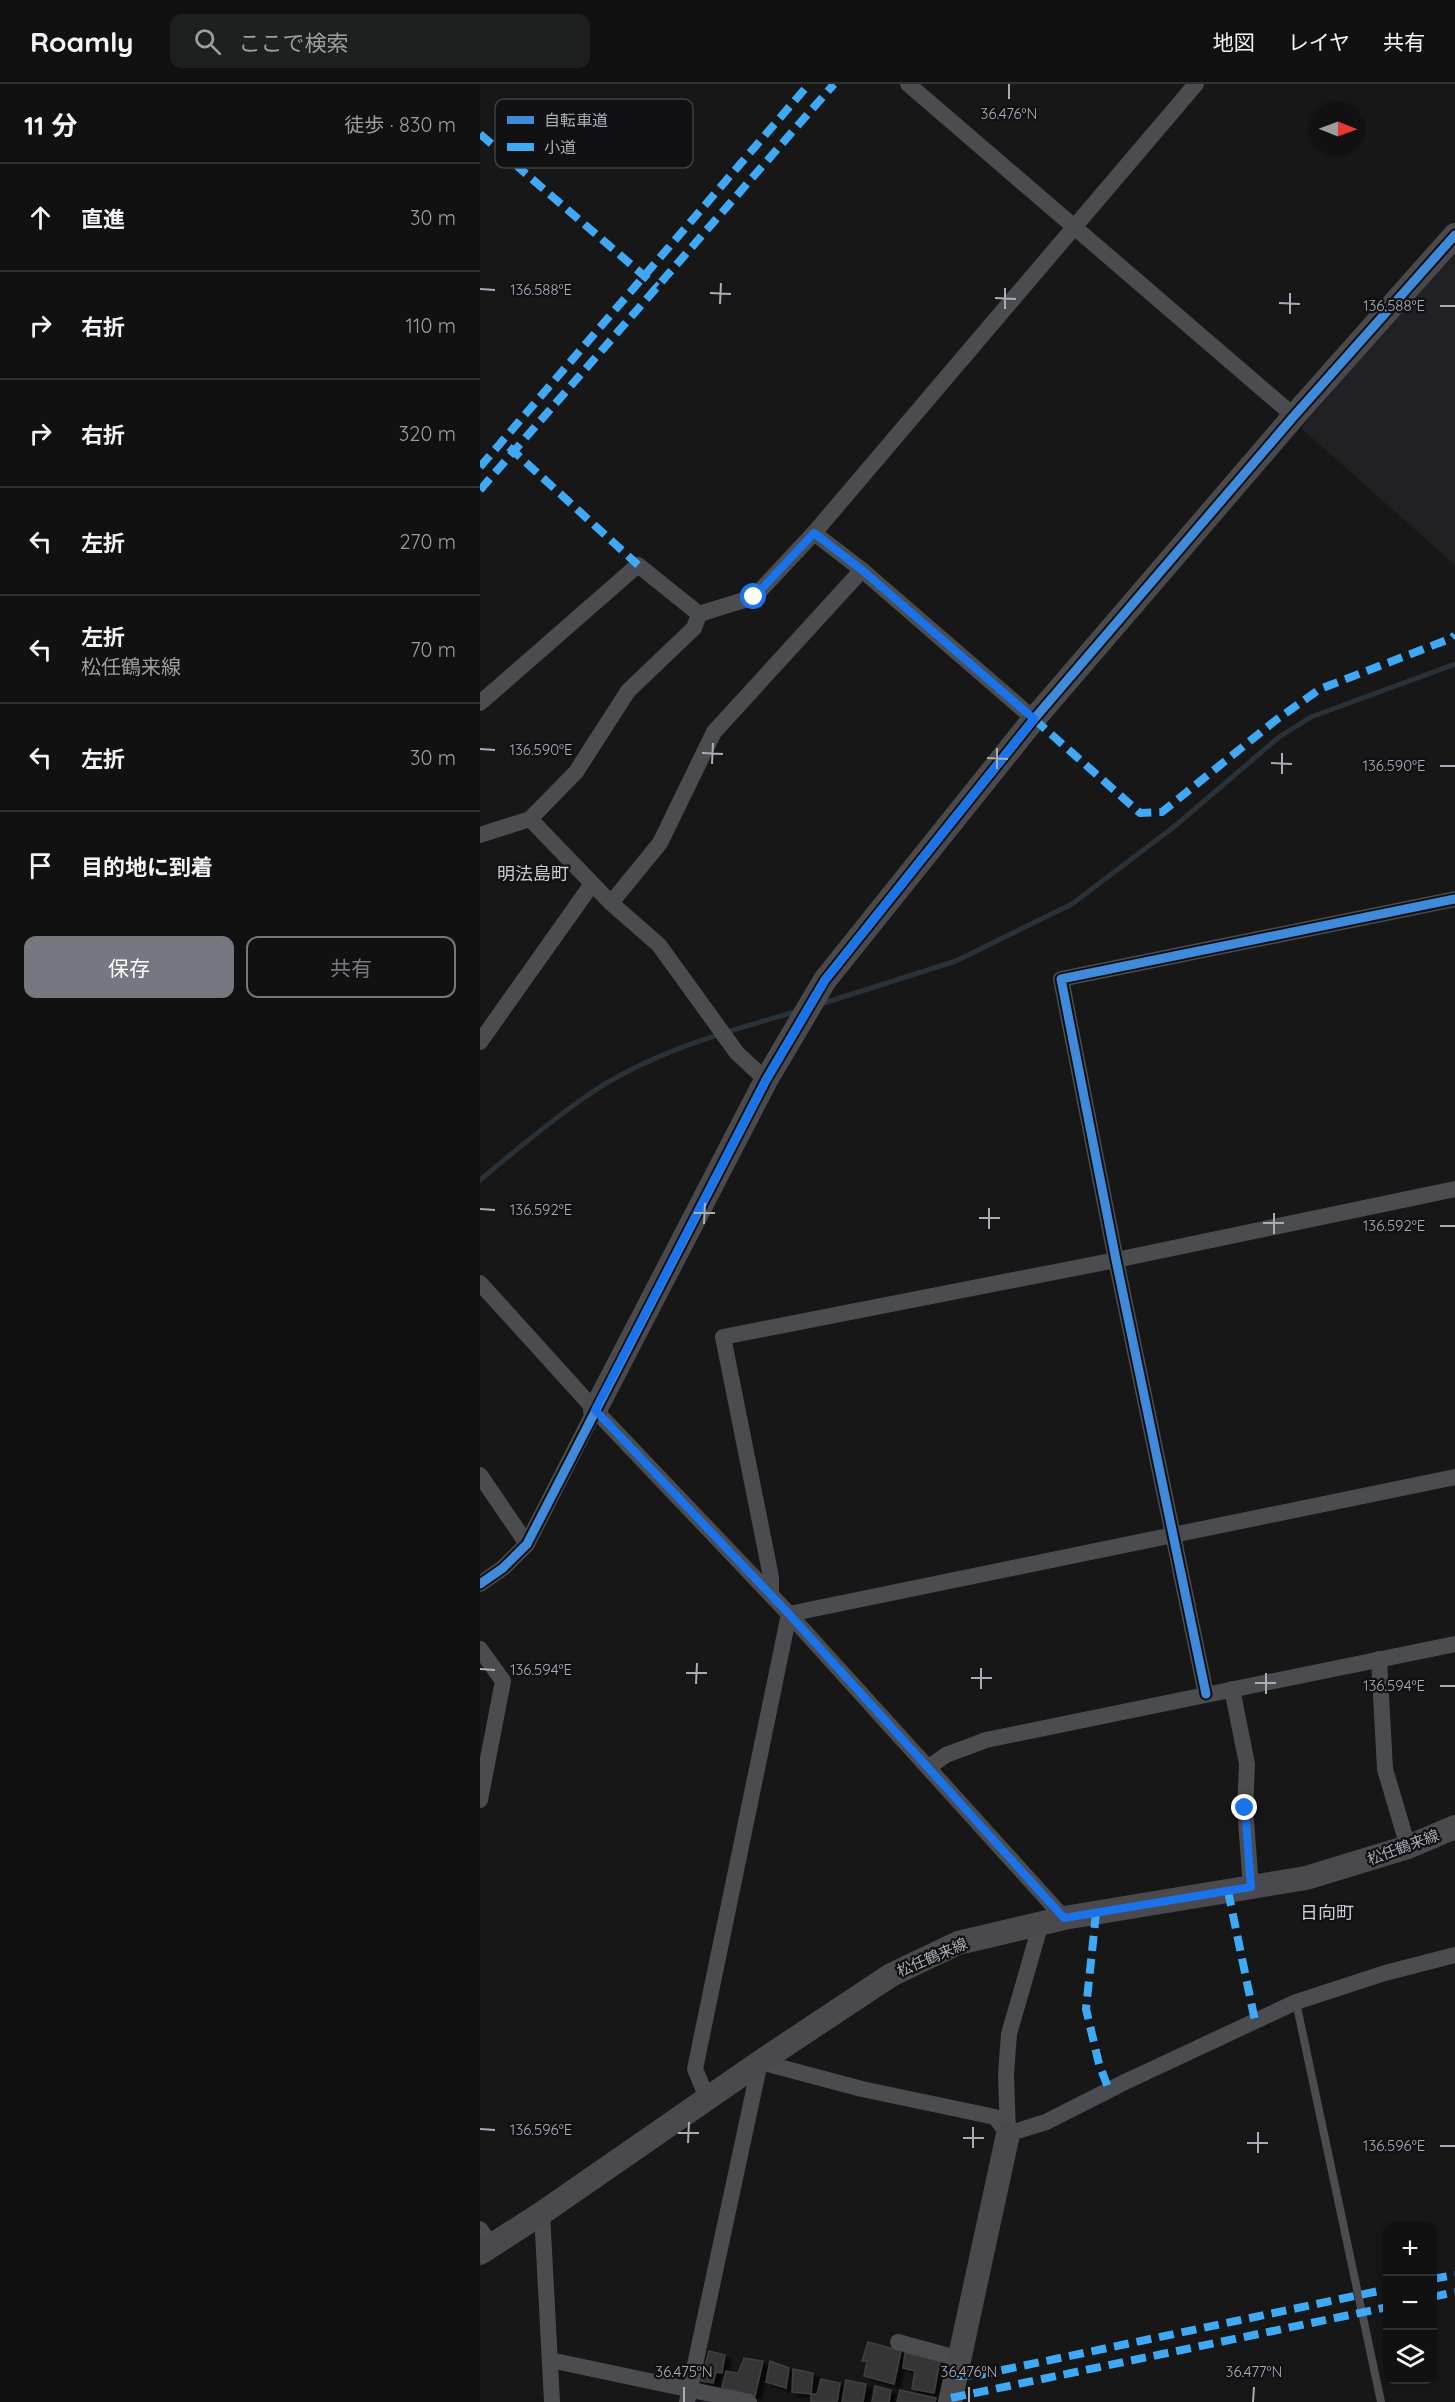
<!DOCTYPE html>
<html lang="ja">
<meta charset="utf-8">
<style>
:root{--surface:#111;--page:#1e1f1f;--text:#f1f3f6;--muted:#9c9d9f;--line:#303131;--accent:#757880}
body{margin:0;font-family:Quicksand,"Noto Sans JP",sans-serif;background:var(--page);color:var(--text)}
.controls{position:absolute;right:18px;bottom:18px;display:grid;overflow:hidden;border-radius:12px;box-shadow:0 2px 4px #0004}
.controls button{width:54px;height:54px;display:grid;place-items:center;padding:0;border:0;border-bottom:2px solid var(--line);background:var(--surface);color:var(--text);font:30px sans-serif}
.compass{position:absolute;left:831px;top:18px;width:54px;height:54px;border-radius:50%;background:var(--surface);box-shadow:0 2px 4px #0004;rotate:91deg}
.stop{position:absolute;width:18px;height:18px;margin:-14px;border:4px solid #1a73e8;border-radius:50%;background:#fff}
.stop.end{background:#1a73e8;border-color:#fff;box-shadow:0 2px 6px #0008}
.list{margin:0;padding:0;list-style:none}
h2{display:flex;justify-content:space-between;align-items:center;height:78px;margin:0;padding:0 24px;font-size:26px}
h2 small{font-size:20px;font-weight:400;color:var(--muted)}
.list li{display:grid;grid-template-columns:39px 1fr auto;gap:18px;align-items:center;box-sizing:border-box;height:108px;padding:0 24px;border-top:2px solid var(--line)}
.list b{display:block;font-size:22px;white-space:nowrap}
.list p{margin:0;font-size:20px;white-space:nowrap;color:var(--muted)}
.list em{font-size:20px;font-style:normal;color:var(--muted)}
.actions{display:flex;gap:12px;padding:18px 24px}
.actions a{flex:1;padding:14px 0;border:2px solid var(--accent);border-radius:12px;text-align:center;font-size:21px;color:var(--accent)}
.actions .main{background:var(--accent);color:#fff}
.icon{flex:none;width:33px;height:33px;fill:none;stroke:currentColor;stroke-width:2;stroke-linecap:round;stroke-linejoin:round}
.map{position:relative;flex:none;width:975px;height:2318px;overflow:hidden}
header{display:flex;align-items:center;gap:36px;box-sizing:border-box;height:84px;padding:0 30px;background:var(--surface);border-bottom:2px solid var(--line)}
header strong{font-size:28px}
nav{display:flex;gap:33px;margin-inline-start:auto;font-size:21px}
.search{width:420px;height:54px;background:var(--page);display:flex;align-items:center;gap:15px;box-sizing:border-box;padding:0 21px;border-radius:12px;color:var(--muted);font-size:22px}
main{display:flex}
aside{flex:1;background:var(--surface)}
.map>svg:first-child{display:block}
.built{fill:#212123}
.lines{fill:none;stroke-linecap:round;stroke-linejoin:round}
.stream{stroke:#2a3239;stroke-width:5}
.building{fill:#353536;stroke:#3f4043;stroke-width:1.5;filter:url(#shadow)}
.lane{stroke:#4b4c50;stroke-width:8}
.street{stroke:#4b4c50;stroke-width:16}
.secondary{stroke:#4a4a4e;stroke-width:24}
.quiet{stroke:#3fa9f5;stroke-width:8;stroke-dasharray:15 8;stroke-linecap:butt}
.cycleway-casing{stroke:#111113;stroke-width:13}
.cycleway{stroke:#408adc;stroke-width:9}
.route{stroke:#1a73e8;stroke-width:8}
.ticks{fill:none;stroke:#a8adb8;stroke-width:2}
.labels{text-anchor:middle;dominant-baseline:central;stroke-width:4.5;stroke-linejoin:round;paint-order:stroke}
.street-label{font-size:15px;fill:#a8adb8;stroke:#111113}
.quarter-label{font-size:18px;fill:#c9ccd4;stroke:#111113}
.key{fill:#111113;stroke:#3e4045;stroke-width:1.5}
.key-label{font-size:16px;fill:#a8adb8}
.ticks-label{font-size:15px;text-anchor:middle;fill:#a8adb8;stroke:#111113;stroke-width:4.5;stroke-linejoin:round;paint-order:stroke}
</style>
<header>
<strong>Roamly</strong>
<div class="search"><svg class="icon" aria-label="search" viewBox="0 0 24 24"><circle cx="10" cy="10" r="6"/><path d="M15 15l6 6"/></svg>ここで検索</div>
<nav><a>地図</a><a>レイヤ</a><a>共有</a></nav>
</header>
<main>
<aside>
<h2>11 分<small>徒歩 · 830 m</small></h2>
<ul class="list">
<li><svg class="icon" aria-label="ahead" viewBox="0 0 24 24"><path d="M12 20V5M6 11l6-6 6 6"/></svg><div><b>直進</b></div><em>30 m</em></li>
<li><svg class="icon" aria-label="right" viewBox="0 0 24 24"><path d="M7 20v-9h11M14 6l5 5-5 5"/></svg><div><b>右折</b></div><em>110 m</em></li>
<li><svg class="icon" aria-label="right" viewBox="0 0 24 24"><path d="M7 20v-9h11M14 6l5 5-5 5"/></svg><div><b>右折</b></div><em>320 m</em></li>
<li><svg class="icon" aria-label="left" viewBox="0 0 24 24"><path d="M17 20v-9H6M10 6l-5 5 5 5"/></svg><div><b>左折</b></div><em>270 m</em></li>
<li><svg class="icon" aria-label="left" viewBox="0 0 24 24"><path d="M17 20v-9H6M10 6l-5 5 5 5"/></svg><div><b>左折</b><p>松任鶴来線</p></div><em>70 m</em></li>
<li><svg class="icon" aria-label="left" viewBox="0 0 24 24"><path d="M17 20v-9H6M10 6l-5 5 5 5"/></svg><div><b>左折</b></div><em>30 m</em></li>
<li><svg class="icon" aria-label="arrive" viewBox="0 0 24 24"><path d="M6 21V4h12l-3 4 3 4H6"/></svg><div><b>目的地に到着</b></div></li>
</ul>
<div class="actions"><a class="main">保存</a><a>共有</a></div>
</aside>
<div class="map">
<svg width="975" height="2318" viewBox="0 0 975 2318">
<defs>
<filter id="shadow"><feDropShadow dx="6" dy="4" stdDeviation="1.5" flood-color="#0009"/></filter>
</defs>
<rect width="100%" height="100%" fill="#171717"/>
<path class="built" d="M975 164V481L821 344Z"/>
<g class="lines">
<g class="stream">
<path d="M344 919 476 877 592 820 695 742 799 653 831 633 975 580"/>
<path d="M0 1096C35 1067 70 1037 108 1011 169 969 241 949 311 929"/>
</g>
</g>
<g class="building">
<path d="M388 2258 421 2267 414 2300 384 2292 387 2277H382Z"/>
<path d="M229 2267 245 2271 242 2289 236 2288 233 2299 221 2297Z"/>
<path d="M425 2269 460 2277 454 2309 432 2305 435 2287 423 2284Z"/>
<path d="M264 2274 283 2277 275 2312 242 2303 246 2287 258 2289Z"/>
<path d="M290 2277 309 2284 306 2304 286 2298Z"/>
<path d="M313 2285 333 2289 331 2310 312 2308Z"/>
<path d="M341 2295 360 2299 357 2318H331V2310H337Z"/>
<path d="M366 2296 386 2300 383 2318H362Z"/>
<path d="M395 2302 411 2306 409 2318H392Z"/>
<path d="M420 2306 456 2314 455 2318H417Z"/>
</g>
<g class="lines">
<path class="lane" d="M816 1918 901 2318"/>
<g class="street">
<path d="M428 0 814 332"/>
<path d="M334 449 382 486 554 635"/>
<path d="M219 530 274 513 334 449 716 0"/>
<path d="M0 619 158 481 219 530"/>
<path d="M50 735 131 819 180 759 234 648 382 486"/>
<path d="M0 751 50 735 96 688 148 607 214 544 219 530"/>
<path d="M131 819 179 861 257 969 286 996"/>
<path d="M0 958 112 800"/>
<path d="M0 1199 115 1326 309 1530 584 1834"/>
<path d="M0 1391 47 1460"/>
<path d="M0 1500 23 1484 47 1460 115 1326"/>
<path d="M291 1511V1493L243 1253 636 1176 975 1105"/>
<path d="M309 1530 975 1393"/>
<path d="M0 1565 23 1597 0 1716"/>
<path d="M899 1575 905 1685 928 1763"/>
<path d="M752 1605 767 1680 765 1724 771 1803"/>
<path d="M726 1610 636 1176 581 895 975 815"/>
<path d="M449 1683 466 1671 506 1656 975 1560"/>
<path d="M227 2014 215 1985 309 1530"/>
<path d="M528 2050 526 1990 529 1950 561 1839"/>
<path d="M62 2129 72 2318"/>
<path d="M0 2145 11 2161"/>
<path d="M418 2258 480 2275"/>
<path d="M70 2276 269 2318"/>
<path d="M207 2318 280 1978 382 2005 515 2033 528 2050 566 2038 645 1998 816 1918 905 1889 975 1871"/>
</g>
<g class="secondary">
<path d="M115 1326 286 996 345 896 554 635 814 332 975 151"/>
<path d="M0 2169 62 2129 280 1978 411 1891 478 1859 584 1834 826 1794 928 1763 975 1743"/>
<path d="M470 2318 528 2050"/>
</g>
<g class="quiet">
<path d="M0 50 177 203"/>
<path d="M29 363 158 481"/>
<path d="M0 383 329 0"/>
<path d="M0 406 354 0"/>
<path d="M554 635 660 729 682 728 796 636 840 605 972 554 975 551"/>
<path d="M748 1807 775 1937"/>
<path d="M616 1829 606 1925 619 1980 629 2006"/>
<path d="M952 2195 975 2191"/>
<path d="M952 2213 975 2208"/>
<path d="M476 2292 499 2291 908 2205"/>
<path d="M471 2314 908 2223"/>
</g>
<g class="cycleway-casing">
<g id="cycleway">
<path d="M0 1500 23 1484 47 1460 286 996 345 896 554 635 814 332 975 151"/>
<path d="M726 1610 636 1176 581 895 975 815"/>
</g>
</g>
<use href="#cycleway" class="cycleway"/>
</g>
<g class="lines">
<path class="route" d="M274 513 334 449 382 486 554 635 345 896 286 996 115 1326 309 1530 584 1834 771 1803 765 1724"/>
</g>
<path class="ticks" d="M529 15V0M0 205 15 206M230 209 251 210M515 214 536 215M799 219 820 220M240 220 241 199M960 222H975M525 225V204M810 230V209M0 665 15 666M222 669 243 670M507 674 528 675M791 679 812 680M232 680 233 659M960 682H975M517 685V664M802 690V669M0 1125 15 1126M214 1129H235M499 1134H520M783 1139H804M224 1140 225 1119M960 1142H975M509 1145V1124M794 1150V1129M0 1585 15 1586M206 1589H227M491 1594H512M775 1599H796M216 1600 217 1579M960 1602H975M501 1605V1584M786 1610V1589M0 2045 15 2046M198 2049H219M483 2054H504M208 2059 209 2038M767 2059H788M960 2062H975M493 2064V2043M778 2069V2048M204 2318V2303M489 2318V2303M773 2318 774 2303"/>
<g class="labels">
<g class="street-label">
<text transform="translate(923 1763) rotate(-20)">松任鶴来線</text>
<text transform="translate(452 1873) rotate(-23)">松任鶴来線</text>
</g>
<g class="quarter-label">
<text x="53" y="789">明法島町</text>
<text x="847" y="1828">日向町</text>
</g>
</g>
<rect x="15" y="15" width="198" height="69" rx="9" class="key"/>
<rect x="27" y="32" width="27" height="8" fill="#408adc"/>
<rect x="27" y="59" width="27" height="8" fill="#3fa9f5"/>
<g class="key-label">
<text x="64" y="42">自転車道</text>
<text x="64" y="69">小道</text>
</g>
<g class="ticks-label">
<text x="529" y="35">36.476°N</text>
<text x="61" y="211">136.588°E</text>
<text x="914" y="227">136.588°E</text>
<text x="61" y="671">136.590°E</text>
<text x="914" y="687">136.590°E</text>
<text x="61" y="1131">136.592°E</text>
<text x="914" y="1147">136.592°E</text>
<text x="61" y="1591">136.594°E</text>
<text x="914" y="1607">136.594°E</text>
<text x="61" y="2051">136.596°E</text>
<text x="914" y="2067">136.596°E</text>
<text x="204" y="2293">36.475°N</text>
<text x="489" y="2293">36.476°N</text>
<text x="774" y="2293">36.477°N</text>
</g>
</svg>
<div class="controls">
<button>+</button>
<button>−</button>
<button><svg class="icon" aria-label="layers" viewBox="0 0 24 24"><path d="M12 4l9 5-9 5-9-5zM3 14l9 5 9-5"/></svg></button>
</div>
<svg class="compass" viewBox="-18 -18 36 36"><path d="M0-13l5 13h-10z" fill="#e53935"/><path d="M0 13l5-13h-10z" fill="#9c9d9f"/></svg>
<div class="stop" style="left:274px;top:513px"></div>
<div class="stop end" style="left:765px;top:1724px"></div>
</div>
</main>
